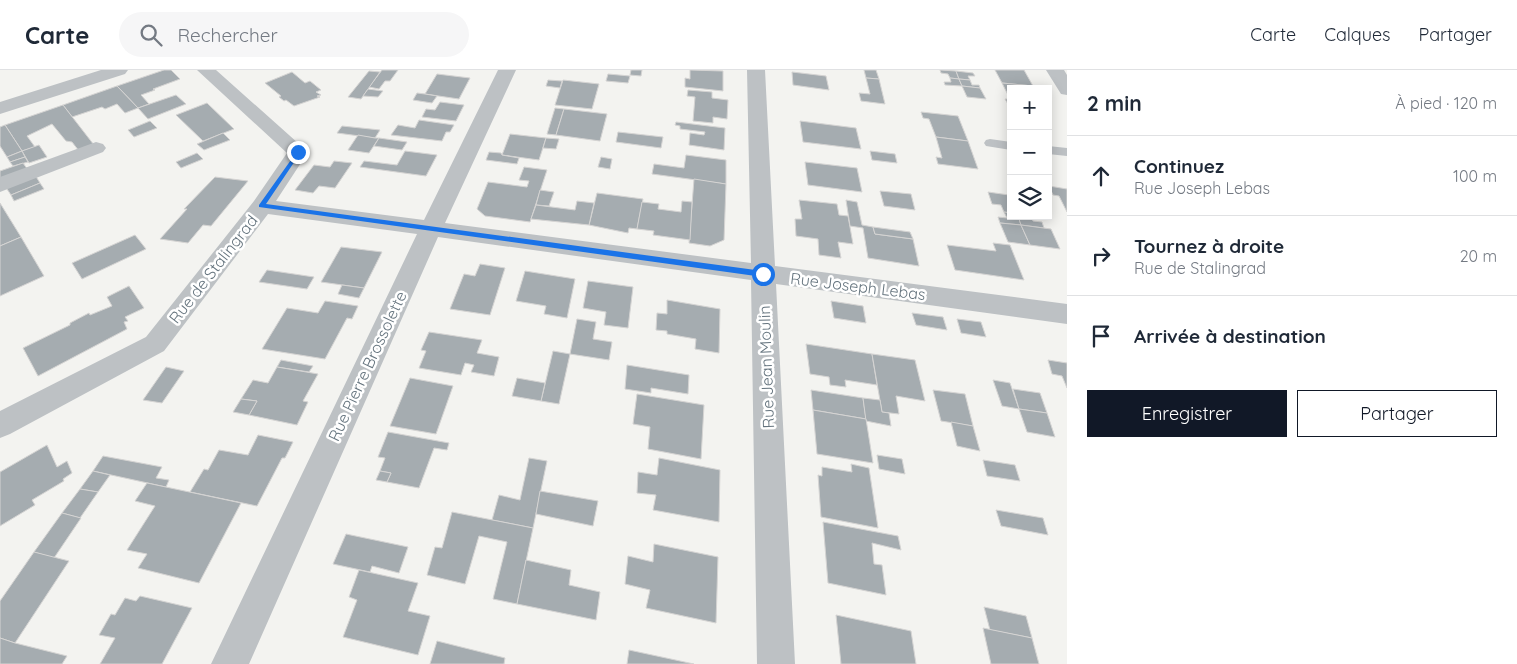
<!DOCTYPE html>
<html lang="fr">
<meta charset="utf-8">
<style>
:root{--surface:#fff;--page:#f6f6f7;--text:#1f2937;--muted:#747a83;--line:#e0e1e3;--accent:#111827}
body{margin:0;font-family:Quicksand,sans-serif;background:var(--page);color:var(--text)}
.controls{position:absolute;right:15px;top:15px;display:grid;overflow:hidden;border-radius:0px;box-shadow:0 2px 12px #0003}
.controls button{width:45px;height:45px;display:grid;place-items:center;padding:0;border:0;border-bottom:1px solid var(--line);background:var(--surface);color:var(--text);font:25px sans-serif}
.stop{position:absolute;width:15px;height:15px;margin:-11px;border:4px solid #1a73e8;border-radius:50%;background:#fff}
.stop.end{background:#1a73e8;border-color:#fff;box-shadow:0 1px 5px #0008}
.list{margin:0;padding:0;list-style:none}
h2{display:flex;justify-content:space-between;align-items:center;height:65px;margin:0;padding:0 20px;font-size:21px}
h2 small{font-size:16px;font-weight:400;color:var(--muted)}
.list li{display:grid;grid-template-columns:32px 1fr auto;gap:15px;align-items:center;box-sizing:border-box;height:80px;padding:0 20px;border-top:1px solid var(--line)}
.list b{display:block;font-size:19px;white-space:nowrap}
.list p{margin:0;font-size:16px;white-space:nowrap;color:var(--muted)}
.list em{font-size:16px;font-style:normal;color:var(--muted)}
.actions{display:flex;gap:10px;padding:15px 20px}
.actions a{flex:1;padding:11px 0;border:1px solid var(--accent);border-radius:0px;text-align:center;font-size:18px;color:var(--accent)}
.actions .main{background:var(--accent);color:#fff}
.icon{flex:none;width:28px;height:28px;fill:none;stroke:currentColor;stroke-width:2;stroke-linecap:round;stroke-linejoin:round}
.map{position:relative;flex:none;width:1067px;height:594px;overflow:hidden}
header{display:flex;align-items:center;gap:30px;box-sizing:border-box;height:70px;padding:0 25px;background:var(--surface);border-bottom:1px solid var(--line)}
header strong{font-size:24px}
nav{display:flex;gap:28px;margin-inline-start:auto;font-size:18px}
.search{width:350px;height:45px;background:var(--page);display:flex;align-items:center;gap:12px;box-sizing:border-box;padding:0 18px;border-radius:28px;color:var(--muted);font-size:19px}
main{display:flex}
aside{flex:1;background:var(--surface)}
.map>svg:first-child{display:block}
.building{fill:#a5acb0;stroke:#d5d4d3}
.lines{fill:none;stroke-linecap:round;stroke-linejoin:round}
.service{fill:#bdc1c4;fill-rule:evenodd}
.minor{fill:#bdc1c4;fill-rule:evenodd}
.route{fill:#1a73e8}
.labels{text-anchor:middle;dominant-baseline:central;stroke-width:5;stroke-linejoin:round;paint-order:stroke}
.street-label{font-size:16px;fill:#65747e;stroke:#fff}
</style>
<header>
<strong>Carte</strong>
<div class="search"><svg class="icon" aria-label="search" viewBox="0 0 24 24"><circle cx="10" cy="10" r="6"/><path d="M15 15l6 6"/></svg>Rechercher</div>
<nav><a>Carte</a><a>Calques</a><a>Partager</a></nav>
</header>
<main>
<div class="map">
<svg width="1067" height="594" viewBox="0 0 1067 594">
<rect width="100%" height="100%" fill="#f3f3f0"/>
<g class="building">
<path d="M164 0H171L180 9 153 19 155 20 141 25 149 34 138 38 117 16Z"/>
<path d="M382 0H398L390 11H385L379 19 369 17Z"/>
<path d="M631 0H642L641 6 630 5Z"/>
<path d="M690 0 723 1V21L685 17V8L690 9Z"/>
<path d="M864 0H876L879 9 866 8Z"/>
<path d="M940 0 956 1 959 9 950 8 948 4 941 3Z"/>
<path d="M995 0H1024L1033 16 1002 13Z"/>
<path d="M369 1 380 2 361 29 348 27Z"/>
<path d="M956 1 973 3 975 6H968L970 10 959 9Z"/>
<path d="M292 2 305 13 310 11 321 20 316 22 321 25 317 26 320 27 294 36 286 30 284 31 279 27 281 26 265 13Z"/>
<path d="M792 2 826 6 829 20 793 15Z"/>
<path d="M437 4 470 8 459 29 425 24Z"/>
<path d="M608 4 630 6 628 13 606 11Z"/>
<path d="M866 8 879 9 885 34 861 31 859 23 870 24Z"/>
<path d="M950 8 959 9 962 16 945 15 944 12H951Z"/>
<path d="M959 9 970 10 972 15H979L980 18 962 16Z"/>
<path d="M548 10 562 11 560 18 546 16Z"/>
<path d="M563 10 599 14 592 39 555 35Z"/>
<path d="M1002 13 1033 16 1034 19H1011V35L1008 34 1005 29H1010Z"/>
<path d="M117 16 138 38 125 43 117 34 105 39 102 37 72 47 63 35Z"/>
<path d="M962 16 980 18 986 29 967 27Z"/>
<path d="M368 19 383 21 378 27 363 26Z"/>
<path d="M688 20 712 22V28L728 30 727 49 713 47V53L693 51 695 27 687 26Z"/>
<path d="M417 23 425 24 437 26 432 33 413 30Z"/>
<path d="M176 25 186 34 148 49 138 38Z"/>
<path d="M440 32 464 35 456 51 422 47 426 39 435 40Z"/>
<path d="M207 33 234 59 203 71 176 45Z"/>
<path d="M63 35 94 75 79 81 72 72 66 71 52 54 27 66 35 77 22 81 5 55Z"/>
<path d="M555 38 564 39 556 65 547 64Z"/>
<path d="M564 39 607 44 600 71 556 65Z"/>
<path d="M921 42 958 46 968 71 936 67 929 49 923 48Z"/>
<path d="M419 50 454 55 450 62H446L442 71 391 65 398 55 415 58Z"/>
<path d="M150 51 157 58 134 67 128 60Z"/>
<path d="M800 51 856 58 861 79 803 72Z"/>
<path d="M676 52 725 58 724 80 689 75 690 63 704 65 705 62 680 59V56L675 55Z"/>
<path d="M5 55 22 81 7 87 0 76V57Z"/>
<path d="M342 56 380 60 375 68 337 63Z"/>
<path d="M618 62 663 67 661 78 616 72Z"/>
<path d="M223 63 230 70 204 80 197 74Z"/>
<path d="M510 64 546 68 539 90 502 85Z"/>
<path d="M358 65 375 68H379L369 83 348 80Z"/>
<path d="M936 67 968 71 978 99 938 94 936 87 942 88Z"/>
<path d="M379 68 407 72 402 80 374 76Z"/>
<path d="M546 68 559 69 556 79 543 78Z"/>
<path d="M39 75 47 87 29 93 22 81Z"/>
<path d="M22 81 25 87 10 92 7 87Z"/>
<path d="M405 81 437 85 426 106 360 97 364 91 397 95Z"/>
<path d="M870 81 895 84 897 93 872 90Z"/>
<path d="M489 82 501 83 502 85 519 88 517 94 486 90Z"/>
<path d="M197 83 203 89 181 98 176 92Z"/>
<path d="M686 85 726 90V114L652 104 654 94 684 98Z"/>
<path d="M25 87 28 92 13 96 10 92Z"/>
<path d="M601 87 612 89 610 99 598 97Z"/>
<path d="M334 91 352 93 335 118 319 116 313 123 295 120 314 95 330 97Z"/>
<path d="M805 92 857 98 862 122 808 115Z"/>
<path d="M23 93 28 100 0 110V101Z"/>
<path d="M524 97 547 100 530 152 485 146 477 139 488 112 527 117 529 111 519 110Z"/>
<path d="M35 105 40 113 11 125 5 116Z"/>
<path d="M215 107 248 111 211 156 203 155 188 173 160 169 187 139H184Z"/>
<path d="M694 109 726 114 724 170 710 176 689 173Z"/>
<path d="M40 113 44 119 14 131 11 125Z"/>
<path d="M1049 116 1067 119V142L1059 126 1053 125Z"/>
<path d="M540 120 554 122 549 136 536 135Z"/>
<path d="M880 121 911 124 915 140 884 136Z"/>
<path d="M988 122 1009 125 1011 130V143L1004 142 1001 135 992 134Z"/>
<path d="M597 123 643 129 637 159 629 158 628 163 589 155Z"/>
<path d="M799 130 837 134 839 145 848 146 853 174 838 172 841 188 819 185 818 169 796 166 795 149H802Z"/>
<path d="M846 130 857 132 862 155 873 157 875 164 913 169 919 196 868 188 863 158 850 156Z"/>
<path d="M577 131 594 133 589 155 531 149 536 135 575 140Z"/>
<path d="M682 131 692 132 690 170 653 165 654 161 637 159 642 132 659 134 658 139 681 142Z"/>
<path d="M0 133 21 167 0 176Z"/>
<path d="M1004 142 1011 143V146H1018L1021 155 1000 153 998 147 1007 148Z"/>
<path d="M1018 146H1031L1033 151 1042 152 1044 158 1021 155Z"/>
<path d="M1000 153 1021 155 1030 175 1008 172Z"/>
<path d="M1021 155 1051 159 1060 179 1030 175Z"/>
<path d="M873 157 910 162 913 169 875 164Z"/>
<path d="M135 165 146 179 82 209 72 193Z"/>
<path d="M21 167 44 206 0 226V176Z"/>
<path d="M993 173 1010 175 1024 210 955 200 947 175 996 181Z"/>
<path d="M341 177 382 182 364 218 321 212Z"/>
<path d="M480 194 505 198 490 245 450 239 464 204 475 206Z"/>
<path d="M267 200 314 207 307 219 259 212Z"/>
<path d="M525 201 575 209 567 248 544 244 546 236 516 231Z"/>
<path d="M588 211 633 217 628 258 604 255 606 242 583 238Z"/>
<path d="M342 215 364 218 359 228 338 224Z"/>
<path d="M129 216 144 238 125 247 128 251 124 252 127 259 38 306 23 278 70 255V253L89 243 90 245 112 236 107 227Z"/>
<path d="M667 230 720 239 719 283 695 279 696 269 667 264V261L656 260 657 243 667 244Z"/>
<path d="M325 231 358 236 352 249 347 248 325 289 262 279 287 238 318 243Z"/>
<path d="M831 231 863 236 866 253 834 248Z"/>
<path d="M912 243 943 247 947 260 916 255Z"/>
<path d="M577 249 596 252 593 269 612 272 609 290 570 284Z"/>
<path d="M957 249 981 252 986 267 961 263Z"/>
<path d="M429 262 482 270 477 283 499 287 494 306 471 302 474 295 465 293 461 305 419 298 426 281 421 280Z"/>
<path d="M806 274 872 284 877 315 845 310 846 317 830 315 829 307 810 304Z"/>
<path d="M553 281 570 284 559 334 541 331Z"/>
<path d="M872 284 915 290 925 331 896 326 899 344 882 342Z"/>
<path d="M281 290 313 296 309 302 277 297Z"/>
<path d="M1048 290 1067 293V318L1062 306 1052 304Z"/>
<path d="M627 295 689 305 688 324 651 318V323L625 319Z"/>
<path d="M166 297 184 301 162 333 143 330Z"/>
<path d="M277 297 318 304 303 331 308 332 297 355 249 345 257 331 241 329 253 310 268 313Z"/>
<path d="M410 308 453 316 436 364 390 356Z"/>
<path d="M517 308 545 313 541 331 512 326Z"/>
<path d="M993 310 1010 313 1019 339 1002 336Z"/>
<path d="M1013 319 1040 323 1047 343 1019 339Z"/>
<path d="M811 320 863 328 866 349 813 340Z"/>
<path d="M933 320 965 324 973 356 941 351Z"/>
<path d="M637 324 704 335 701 389 648 379 650 357 633 354Z"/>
<path d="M863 328 880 330 882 342 889 343 891 356 866 351Z"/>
<path d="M241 329 257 331 249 345 233 342Z"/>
<path d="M1019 339 1047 343 1055 367 1027 362Z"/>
<path d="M813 340 866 349 873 393 817 384Z"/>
<path d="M951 352 973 356 980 381 957 376Z"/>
<path d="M388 362 449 373 447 380 434 378 419 418 387 412 391 403 380 401 385 388 378 387Z"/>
<path d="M258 365 293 372 285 388H282L257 436 190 422 204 399 208 400 219 380 248 385Z"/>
<path d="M47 375 57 397 67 391 72 403 63 409 64 411 32 430 35 435 0 456V402Z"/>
<path d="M877 385 902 389 905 404 879 399Z"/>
<path d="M103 386 162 397 156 408 169 410 166 417 93 401Z"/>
<path d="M529 388 547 391 533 458 492 450 499 425 520 430Z"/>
<path d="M659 388 720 400 719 452 653 440 656 425 637 423 638 402 657 405Z"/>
<path d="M983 390 1015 395 1020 411 987 406Z"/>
<path d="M851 394 869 398 878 458 821 447 818 405 822 406V397L852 402Z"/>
<path d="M93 401 110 405 98 422 80 419Z"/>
<path d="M380 401 391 403 387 412 376 410Z"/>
<path d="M147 413 241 433 199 513 138 498 147 484 127 480 155 436 135 431Z"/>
<path d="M80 419 98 422 80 448 62 443Z"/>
<path d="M540 421 598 431 593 456 536 444Z"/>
<path d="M996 440 1043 448 1048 465 1001 456Z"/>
<path d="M452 442 533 458 517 534 493 529 507 472 479 466 465 514 427 505 435 477 442 478Z"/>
<path d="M62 443 81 448 54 488 34 482Z"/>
<path d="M823 452 898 466 901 480 872 473 874 494 882 495 886 525 828 513Z"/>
<path d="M346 464 408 477 399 503 372 496 370 502 333 494Z"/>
<path d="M654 474 718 487 716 553 646 538 650 520 625 514 628 486 653 492Z"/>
<path d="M34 482 69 491 15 573 0 568V531Z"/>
<path d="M526 490 571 500 569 515 600 522 596 550 517 534Z"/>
<path d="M359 500 418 513 408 541 430 546 418 585 343 567 357 530 349 527Z"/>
<path d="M140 526 192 538 162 594H100L115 568 99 565 111 544 115 545 125 528 136 531Z"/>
<path d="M984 537 1026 546 1032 568 990 560Z"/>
<path d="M836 545 911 561 916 594H841Z"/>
<path d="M983 558 1032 568 1039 594H991Z"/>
<path d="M0 568 15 573 67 586 62 594H0Z"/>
<path d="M437 571 505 588 504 594H430Z"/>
<path d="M629 580 694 594H627Z"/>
</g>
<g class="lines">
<g class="service">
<path d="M990 69 1011 72V80L986 76 984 73 986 70Z"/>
<path d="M1048 76 1067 78V86L1048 84Z"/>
</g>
<g class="minor">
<path d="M101 0H128L125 4 0 44V32Z"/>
<path d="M197 0H216L308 82 276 131 424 150 498 0H516L445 153 751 193 747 0H765L775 196 1067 234V254L776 214 795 594H757L751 210 438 167 249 594H211L417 164 268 144 164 281 10 364 0 368V341L146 267 254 131 287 83Z"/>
<path d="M1046 0H1064L1067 5V25L1061 24Z"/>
<path d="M96 72 103 74 106 78 103 82 0 122V107Z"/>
</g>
</g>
<path class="route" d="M298 80 301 82 266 134 763 201 766 204 763 207 259 137V135Z"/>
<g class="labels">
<g class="street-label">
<text transform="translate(213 199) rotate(-52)">Rue de Stalingrad</text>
<text transform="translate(858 216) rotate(7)">Rue Joseph Lebas</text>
<text transform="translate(367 296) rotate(-65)">Rue Pierre Brossolette</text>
<text transform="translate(766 297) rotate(-92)">Rue Jean Moulin</text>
</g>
</g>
</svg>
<div class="controls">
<button>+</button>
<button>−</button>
<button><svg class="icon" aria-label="layers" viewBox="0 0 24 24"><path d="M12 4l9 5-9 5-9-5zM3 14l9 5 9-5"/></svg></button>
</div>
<div class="stop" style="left:763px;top:204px"></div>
<div class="stop end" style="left:298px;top:82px"></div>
</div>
<aside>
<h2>2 min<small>À pied · 120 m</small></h2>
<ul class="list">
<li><svg class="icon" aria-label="ahead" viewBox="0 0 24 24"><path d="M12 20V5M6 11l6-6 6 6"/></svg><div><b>Continuez</b><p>Rue Joseph Lebas</p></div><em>100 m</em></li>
<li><svg class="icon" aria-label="right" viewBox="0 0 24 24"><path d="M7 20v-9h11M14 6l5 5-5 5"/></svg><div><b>Tournez à droite</b><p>Rue de Stalingrad</p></div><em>20 m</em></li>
<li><svg class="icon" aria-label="arrive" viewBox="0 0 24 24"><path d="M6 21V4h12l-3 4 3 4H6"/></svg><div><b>Arrivée à destination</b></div></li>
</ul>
<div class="actions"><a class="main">Enregistrer</a><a>Partager</a></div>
</aside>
</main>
